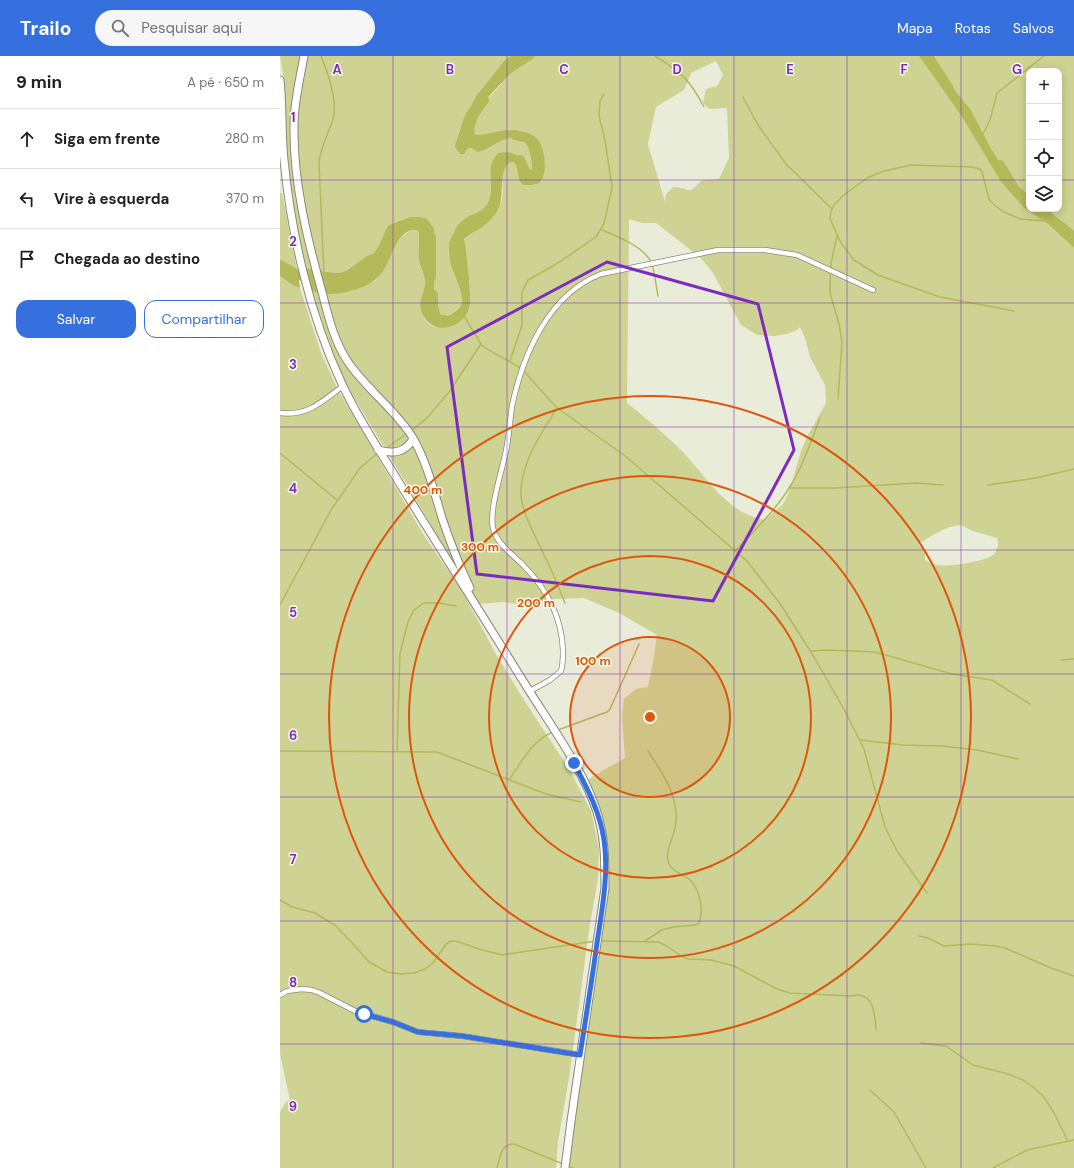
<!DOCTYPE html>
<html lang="pt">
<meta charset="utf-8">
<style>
:root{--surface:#fff;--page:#f6f6f6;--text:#202124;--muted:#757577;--line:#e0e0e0;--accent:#3670df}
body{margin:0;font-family:"DM Sans",sans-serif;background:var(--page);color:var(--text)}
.controls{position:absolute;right:12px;top:12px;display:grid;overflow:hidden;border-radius:8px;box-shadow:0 2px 10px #0003}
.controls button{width:36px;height:36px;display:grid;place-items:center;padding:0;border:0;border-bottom:1px solid var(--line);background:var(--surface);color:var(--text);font:20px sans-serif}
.stop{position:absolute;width:12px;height:12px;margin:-9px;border:3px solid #3670df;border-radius:50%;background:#fff}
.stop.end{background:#3670df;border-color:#fff;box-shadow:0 1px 4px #0008}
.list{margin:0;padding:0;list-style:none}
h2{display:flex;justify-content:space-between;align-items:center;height:52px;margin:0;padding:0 16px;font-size:17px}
h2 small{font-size:13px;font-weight:400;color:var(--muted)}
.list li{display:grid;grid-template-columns:26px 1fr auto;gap:12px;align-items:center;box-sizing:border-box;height:60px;padding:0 16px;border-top:1px solid var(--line)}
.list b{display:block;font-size:15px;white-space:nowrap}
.list em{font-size:13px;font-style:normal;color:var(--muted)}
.actions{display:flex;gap:8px;padding:12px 16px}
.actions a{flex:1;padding:9px 0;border:1px solid var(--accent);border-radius:12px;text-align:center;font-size:14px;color:var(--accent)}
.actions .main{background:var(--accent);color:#fff}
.icon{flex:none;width:22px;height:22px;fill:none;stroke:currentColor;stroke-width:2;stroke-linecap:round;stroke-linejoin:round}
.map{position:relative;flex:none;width:794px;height:1112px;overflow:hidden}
header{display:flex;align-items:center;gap:24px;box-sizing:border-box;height:56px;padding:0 20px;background:var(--accent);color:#fff}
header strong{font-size:19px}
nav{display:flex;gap:22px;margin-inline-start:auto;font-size:14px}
.search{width:280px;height:36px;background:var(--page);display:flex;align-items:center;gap:10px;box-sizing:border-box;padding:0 14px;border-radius:22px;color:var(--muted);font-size:15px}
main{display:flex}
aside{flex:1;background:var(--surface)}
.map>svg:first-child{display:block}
.green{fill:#ced393;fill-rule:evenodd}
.water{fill:#b4b95a}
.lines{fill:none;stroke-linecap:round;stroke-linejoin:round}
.stream{stroke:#b4b95a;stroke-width:1.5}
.river{stroke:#b4b95a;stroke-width:10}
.street-casing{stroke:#888a79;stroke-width:6}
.primary-casing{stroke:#888a79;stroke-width:9}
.street{stroke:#fff;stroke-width:4.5}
.primary{stroke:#fff;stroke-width:7}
.route{stroke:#3670df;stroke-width:5}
.marked{fill:none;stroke:#7b2cbf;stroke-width:3;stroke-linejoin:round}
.grid{fill:none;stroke:#7b2cbf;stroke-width:1;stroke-opacity:0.55}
.ring{fill:none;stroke:#de560d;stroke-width:2}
.grid-label{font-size:13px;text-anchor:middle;font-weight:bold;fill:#7b2cbf;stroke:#f8fae7;stroke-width:3;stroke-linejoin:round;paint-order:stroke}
.centre{fill:#de560d;stroke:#f8fae7;stroke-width:2}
.ring-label{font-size:12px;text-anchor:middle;font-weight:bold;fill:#de560d;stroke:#f8fae7;stroke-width:3;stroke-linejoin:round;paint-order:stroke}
</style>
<header>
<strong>Trailo</strong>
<div class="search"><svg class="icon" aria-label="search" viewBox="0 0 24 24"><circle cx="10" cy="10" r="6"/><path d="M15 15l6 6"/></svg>Pesquisar aqui</div>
<nav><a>Mapa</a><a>Rotas</a><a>Salvos</a></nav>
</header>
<main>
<aside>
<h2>9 min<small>A pé · 650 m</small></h2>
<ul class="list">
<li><svg class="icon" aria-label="ahead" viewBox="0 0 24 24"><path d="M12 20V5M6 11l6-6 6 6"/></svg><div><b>Siga em frente</b></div><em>280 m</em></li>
<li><svg class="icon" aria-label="left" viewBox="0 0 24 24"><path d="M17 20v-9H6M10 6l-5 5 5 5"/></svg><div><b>Vire à esquerda</b></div><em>370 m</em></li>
<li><svg class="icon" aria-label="arrive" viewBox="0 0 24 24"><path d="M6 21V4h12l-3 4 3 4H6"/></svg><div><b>Chegada ao destino</b></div></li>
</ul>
<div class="actions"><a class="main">Salvar</a><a>Compartilhar</a></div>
</aside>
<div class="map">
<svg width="794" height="1112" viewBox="0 0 794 1112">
<rect width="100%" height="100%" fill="#eaecda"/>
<g class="green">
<path d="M0 0H231L224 5 196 40 180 73 176 86 188 92H191L194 94C198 94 203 94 206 93 212 92 217 86 223 84 246 74 251 95 252 114L248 117H246L243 103 233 97H218C205 111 215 128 209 144 204 158 186 159 177 170 175 172 175 176 173 178 172 181 170 183 169 186 167 198 170 209 174 219 176 225 180 230 182 236 185 250 173 258 162 262L157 259 154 256V219L149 200 154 178V172L151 168 130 161 109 169 106 173 99 189 94 197 87 200 66 215 59 217 47 216 25 212 9 127 3 59 5 31Z"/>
<path d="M255 0H639L682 61 721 126 744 152 768 168 794 192V1112H285L326 824 328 791 319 752 305 725 345 702 342 660 344 643 356 633 368 631 374 601 377 579 339 557 304 542 274 543 247 549 223 546 199 548 67 330 53 301 30 234C53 241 76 236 96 224 103 211 120 169 138 175L139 177C139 186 138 196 139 205 141 214 145 218 145 228 144 237 138 247 141 255 147 272 157 274 172 267 185 262 190 259 190 244 190 236 190 227 187 219 184 209 180 201 181 190 183 179 200 174 208 166 213 161 218 152 221 146 226 135 216 107 233 106L236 109 238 113 257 126C258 97 256 96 238 75H219L203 86 198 87 190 78 188 70 197 55 225 24 234 15ZM436 5 443 19 437 30 426 33 423 47 429 53 447 52 449 102 439 123 422 124C405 141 413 132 393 131L386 138 385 146 368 88 376 51 404 34 411 17ZM349 163 362 167H376L421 202 433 217 461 269 477 279 494 280 507 278 517 274 520 271 525 282 530 301 545 329 546 347 527 381 521 395 509 436 503 448 485 464C447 458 426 420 402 395 385 378 366 362 347 347ZM681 469 693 475 717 482C719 487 718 492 715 497 707 506 668 511 657 509 653 508 649 506 645 504V495L638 488C652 480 665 470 681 469Z"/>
<path d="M654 0H794V183L772 163 755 153H779V15H749V149L745 146 740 136 728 122 723 111 712 94 691 54 674 33Z"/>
<path d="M0 137H2L18 219 0 207Z"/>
<path d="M0 220 14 230 20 232 41 297 58 334 145 481 181 533 216 598 242 641 289 713 311 755 319 792 318 823 310 868 289 1022 278 1086 276 1112H0V1056L6 1046 10 1044 0 998Z"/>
</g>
<g class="water">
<path d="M231 0H255C249 7 240 10 233 16 223 25 189 60 188 71 188 77 194 83 198 87H200C207 85 211 78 218 76 237 69 253 83 257 101 258 109 258 118 257 126L253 129H243C237 123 239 116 236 109L233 106C217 107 225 140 219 151 216 159 208 167 201 172 195 176 183 180 181 189 179 202 185 210 188 221 190 229 190 237 190 245 191 270 152 285 141 255 138 246 144 237 145 228 145 218 141 213 139 205 138 196 139 186 139 177L138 175C120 169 112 199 106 210 104 215 100 219 97 222 87 233 59 239 45 238 40 238 35 236 30 234L25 212 47 216 59 217 66 215 87 200 94 197 99 189 106 173 109 169 130 161H141L147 163 154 172V184L149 200 154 219V256L157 259 162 262C194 251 180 235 172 213 169 205 168 195 169 186 170 183 172 181 173 178 175 176 175 172 177 170 178 168 187 161 189 160 197 157 206 153 209 144 215 127 204 112 218 97 231 95 233 97 243 103L246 117H248L252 113C251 94 246 73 221 85 213 89 207 94 198 96L191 92H188L184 98H180L175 91 176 86 185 59 191 50 196 40 224 5Z"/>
<path d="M639 0H654L673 30 674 33 691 54 712 94 723 111 728 122 740 136 745 146 749 149V153C768 153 781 173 794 183V192L768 168 744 152 721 126 682 61Z"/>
<path d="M0 207 18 219 20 232 14 230 0 220Z"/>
</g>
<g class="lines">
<g class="stream">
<path d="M41 0C48 17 58 44 53 63 48 79 41 89 39 107L44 217"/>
<path d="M375 0C401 16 410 24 424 51"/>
<path d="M463 41 478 69 506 108 552 153"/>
<path d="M703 78 710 64 717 37 764 0"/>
<path d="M322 174C337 180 364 191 371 206 375 215 376 231 378 240"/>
<path d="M557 180 551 207 550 226V237L559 268 562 286 558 343"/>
<path d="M734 255 660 241 598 219 574 204 561 187 550 163 551 155 554 149 565 138 587 122 604 115 631 109 692 111 700 113 702 116 709 143 713 148 724 156 740 163 765 165"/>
<path d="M184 260 201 288 207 293 241 312 277 352 344 399 467 505 501 549 534 601 565 655 584 693 605 771 617 795 647 837"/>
<path d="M230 305 242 269V236L248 224 278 207 316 181 324 168 332 131 325 84 319 60 320 45 324 38"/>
<path d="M277 352C262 376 243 403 241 433 239 453 256 480 264 499 272 514 278 530 285 547"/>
<path d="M131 375 147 362 169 336 201 288"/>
<path d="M105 393 126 378"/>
<path d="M0 397 57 444"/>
<path d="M708 429 756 422 794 413"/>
<path d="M509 432H556L636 427 663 429"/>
<path d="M455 495C475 474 496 454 511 429 524 409 531 384 540 362"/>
<path d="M0 549 51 454 80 412 98 397"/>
<path d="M530 595 547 594 595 596 672 618 712 624 750 648"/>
<path d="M781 604 794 603"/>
<path d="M278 674 327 656 330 653 339 633 359 588"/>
<path d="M580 684 623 689 662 690 697 694 738 703"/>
<path d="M0 695 157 696 266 738 301 746"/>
<path d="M117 695 120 597 128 566 134 554 144 547H159L176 550"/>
<path d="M229 724C241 707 252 684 273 676"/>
<path d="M0 844 12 851 35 857 56 870 74 889 89 906 107 916 121 918 134 917 145 913 153 907 166 888 171 885H176L199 893 222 899 316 885"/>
<path d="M639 880 648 882 664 890 690 888 715 890 725 892 771 912 794 920"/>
<path d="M319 885 378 886 385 889 403 901 409 903 431 904 454 910 497 933 510 937 572 940C574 940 576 939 578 939 595 940 595 962 596 974"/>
<path d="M365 885 382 874 393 871 416 869 419 867C424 856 420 833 410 824 403 818 393 816 389 808 384 797 393 783 395 772 401 744 383 717 368 695"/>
<path d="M641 987 666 990 693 1009 728 1018 743 1024 753 1031 763 1040 773 1055 788 1085"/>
<path d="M590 1034 614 1056 646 1112"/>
<path d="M288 1110 293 1112"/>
<path d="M217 1112C220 1101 221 1088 234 1088L283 1108"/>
<path d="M713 1112 747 1094 794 1084"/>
</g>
<g class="river">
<path d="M204 44C195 55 187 67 190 82 198 87 211 82 219 80"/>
<path d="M235 79C240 80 247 81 251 84 260 90 263 115 256 123H252L245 115 240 104"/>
<path d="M720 109 735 134 749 146"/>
<path d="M758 153 794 181"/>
<path d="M151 181V221"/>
<path d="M180 187 184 223"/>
<path d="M0 209 16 218 33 223"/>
<path d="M153 239V251L157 264H164"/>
</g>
<g class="street-casing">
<g id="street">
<path d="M0 357C29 360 41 346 63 330"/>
<path d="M250 635 270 624 281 615C283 609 283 602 283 595 282 561 266 532 243 509 233 499 216 487 213 472 209 453 222 415 226 395 229 380 230 365 232 350 243 298 269 238 321 218L438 194H485L517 199 593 234"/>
<path d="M0 939 7 935 14 934 22 933 32 934 40 937 75 955 113 966 138 976 182 980 301 999"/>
</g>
</g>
<g class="primary-casing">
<g id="primary">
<path d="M24 0C20 23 14 45 14 69 13 125 27 182 42 236 48 260 54 285 68 306 87 334 116 354 133 382 147 407 154 435 162 462 170 486 179 509 190 532"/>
<path d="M0 24C3 50 1 77 4 104 11 178 30 260 62 328 78 363 100 395 120 428 163 498 207 566 250 636 272 671 303 714 316 753 325 780 325 803 325 832L291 1065 285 1112"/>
<path d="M98 394C113 398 125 397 133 383"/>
</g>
</g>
<use href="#street" class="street"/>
<use href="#primary" class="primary"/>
</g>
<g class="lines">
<path class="route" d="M84 958 113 966 138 976 182 980 300 999C306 961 312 924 317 887 322 854 329 817 324 784 320 756 307 732 294 707"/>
</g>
<path class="marked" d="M327 206 478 248 514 394 433 545 197 518 167 291Z"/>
<path class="grid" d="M113 0V1112M227 0V1112M340 0V1112M454 0V1112M567 0V1112M681 0V1112M0 124H749M779 124H794M0 247H794M0 371H794M0 494H794M0 618H794M0 741H794M0 865H794M0 988H794"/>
<circle cx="370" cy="661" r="80" fill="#de560d" fill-opacity=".12"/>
<g class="ring">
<circle cx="370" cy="661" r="80"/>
<circle cx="370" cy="661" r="161"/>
<circle cx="370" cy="661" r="241"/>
<circle cx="370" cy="661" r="321"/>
</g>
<g class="grid-label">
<text x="57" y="18">A</text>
<text x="170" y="18">B</text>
<text x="284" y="18">C</text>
<text x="397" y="18">D</text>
<text x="510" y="18">E</text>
<text x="624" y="18">F</text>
<text x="737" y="18">G</text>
<text x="13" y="66">1</text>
<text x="13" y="190">2</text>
<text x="13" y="313">3</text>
<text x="13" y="437">4</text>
<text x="13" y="561">5</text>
<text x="13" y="684">6</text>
<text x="13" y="808">7</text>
<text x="13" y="931">8</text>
<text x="13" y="1055">9</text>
</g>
<circle cx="370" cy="661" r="6" class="centre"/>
<g class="ring-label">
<text x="143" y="438">400 m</text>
<text x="200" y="495">300 m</text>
<text x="256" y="551">200 m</text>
<text x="313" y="609">100 m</text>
</g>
</svg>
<div class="controls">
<button>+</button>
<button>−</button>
<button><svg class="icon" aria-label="locate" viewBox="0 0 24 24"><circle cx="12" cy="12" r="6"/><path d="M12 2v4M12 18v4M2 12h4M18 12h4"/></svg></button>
<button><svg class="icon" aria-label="layers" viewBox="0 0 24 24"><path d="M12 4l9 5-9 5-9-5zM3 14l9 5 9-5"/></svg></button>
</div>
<div class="stop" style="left:84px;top:958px"></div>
<div class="stop end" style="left:294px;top:707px"></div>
</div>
</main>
